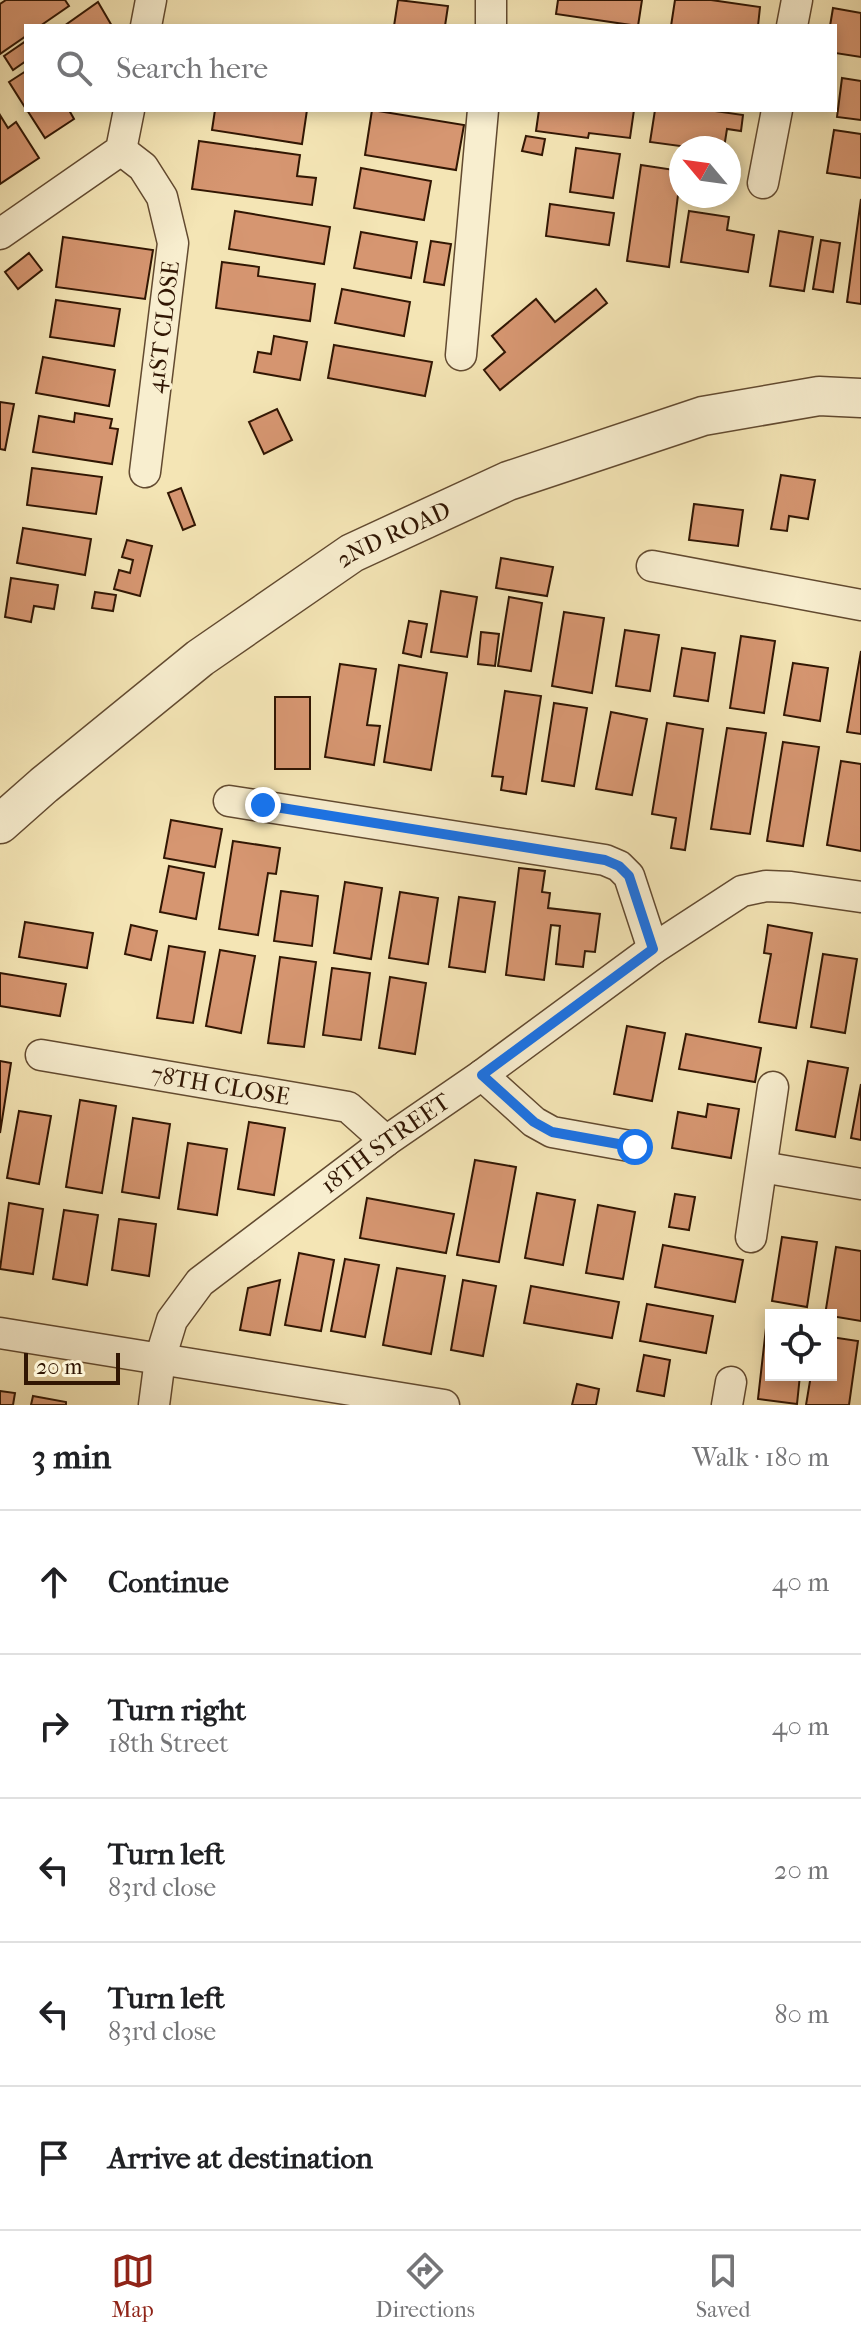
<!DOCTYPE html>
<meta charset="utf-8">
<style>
:root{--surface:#fff;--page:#f2f2f2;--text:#202124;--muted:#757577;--line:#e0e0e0;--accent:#8f2418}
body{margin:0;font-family:"IM FELL French Canon",serif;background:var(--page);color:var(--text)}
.controls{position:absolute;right:24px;bottom:24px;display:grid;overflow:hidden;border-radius:0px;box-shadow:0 4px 12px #0003}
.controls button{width:72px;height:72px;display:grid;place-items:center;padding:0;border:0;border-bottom:2px solid var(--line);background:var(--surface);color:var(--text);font:40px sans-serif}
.compass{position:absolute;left:669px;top:136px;width:72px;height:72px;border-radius:50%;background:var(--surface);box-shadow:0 4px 12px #0003;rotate:299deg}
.scale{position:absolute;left:24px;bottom:20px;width:96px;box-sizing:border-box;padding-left:8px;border:4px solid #311603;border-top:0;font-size:22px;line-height:28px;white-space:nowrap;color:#311603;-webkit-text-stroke:6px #f8eecf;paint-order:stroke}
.stop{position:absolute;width:24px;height:24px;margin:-18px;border:6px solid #1a73e8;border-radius:50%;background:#fff}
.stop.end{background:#1a73e8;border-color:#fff;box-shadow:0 2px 8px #0008}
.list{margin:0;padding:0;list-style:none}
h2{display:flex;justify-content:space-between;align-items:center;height:104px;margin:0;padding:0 32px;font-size:34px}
h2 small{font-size:26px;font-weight:400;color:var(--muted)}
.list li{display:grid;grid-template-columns:52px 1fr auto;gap:24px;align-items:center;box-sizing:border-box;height:144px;padding:0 32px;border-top:2px solid var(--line)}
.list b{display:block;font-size:30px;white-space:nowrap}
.list p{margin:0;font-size:26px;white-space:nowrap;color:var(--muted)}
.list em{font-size:26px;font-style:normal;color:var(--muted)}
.icon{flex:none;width:44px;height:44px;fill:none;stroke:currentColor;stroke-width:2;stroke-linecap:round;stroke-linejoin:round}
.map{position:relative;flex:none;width:861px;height:1405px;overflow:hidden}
.search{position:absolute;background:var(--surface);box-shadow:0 4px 12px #0003;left:24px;right:24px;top:24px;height:88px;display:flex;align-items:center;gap:20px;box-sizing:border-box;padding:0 28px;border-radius:0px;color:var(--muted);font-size:30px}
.sheet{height:824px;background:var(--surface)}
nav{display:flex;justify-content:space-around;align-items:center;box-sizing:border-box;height:112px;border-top:2px solid var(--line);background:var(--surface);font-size:22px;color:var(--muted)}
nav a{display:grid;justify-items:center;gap:4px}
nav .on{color:var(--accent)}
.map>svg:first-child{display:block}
.building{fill:#d69671;stroke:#311603;stroke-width:2}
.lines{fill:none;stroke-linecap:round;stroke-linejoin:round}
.minor-casing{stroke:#624a30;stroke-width:33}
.tertiary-casing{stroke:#624a30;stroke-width:41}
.minor{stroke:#f8eecf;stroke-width:30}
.tertiary{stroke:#f8eecf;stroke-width:38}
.route{stroke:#1a73e8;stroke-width:10}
.labels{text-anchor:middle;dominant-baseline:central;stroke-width:6;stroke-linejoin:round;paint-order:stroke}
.street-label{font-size:24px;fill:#311603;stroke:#f8eecf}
</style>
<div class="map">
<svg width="861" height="1405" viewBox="0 0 861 1405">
<rect width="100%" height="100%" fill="#f4e5b5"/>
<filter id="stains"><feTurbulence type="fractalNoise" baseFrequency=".0025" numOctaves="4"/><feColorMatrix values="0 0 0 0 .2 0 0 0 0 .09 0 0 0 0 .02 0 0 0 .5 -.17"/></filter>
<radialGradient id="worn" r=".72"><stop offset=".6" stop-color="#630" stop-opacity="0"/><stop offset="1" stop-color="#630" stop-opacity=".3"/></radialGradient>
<g class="building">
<path d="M6 0H65L69 6 40 26H26V36L0 54V4Z"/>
<path d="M398 0 448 6 445 26H394Z"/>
<path d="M558 0H642L638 26 556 14Z"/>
<path d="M675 0H711L760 7 758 26H671Z"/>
<path d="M98 2 112 26H64Z"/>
<path d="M833 8 861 13V57L835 53V26H830Z"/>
<path d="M26 41V61L13 70 4 56Z"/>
<path d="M26 71V109L9 82Z"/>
<path d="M842 78 861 81V120L837 117Z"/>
<path d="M27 110H69L74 119 45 138Z"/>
<path d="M215 110H307L302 144 212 130Z"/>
<path d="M372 110 464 125 456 170 365 155Z"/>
<path d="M539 110H634L630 138 589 133 588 138 536 131Z"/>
<path d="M655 110H708L743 115 741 131 727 129 724 148H695L650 142Z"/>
<path d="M0 115 8 128 16 122 39 158 0 184Z"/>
<path d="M834 130 861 134V178L827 173Z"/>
<path d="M526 136 545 139 542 155 522 151Z"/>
<path d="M199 141 300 155 297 176 316 178 312 205 192 189Z"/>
<path d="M576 148 620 154 613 198 570 192Z"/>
<path d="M641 165 681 171 669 267 627 261Z"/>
<path d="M361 168 431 181 424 220 354 208Z"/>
<path d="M861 199V304L847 302Z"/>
<path d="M550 204 614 213 609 245 546 236Z"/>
<path d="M235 211 330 227 324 264 229 249Z"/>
<path d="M689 211 729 217 727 230 754 235 748 272 681 262Z"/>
<path d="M779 231 813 237 804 291 770 286Z"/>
<path d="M361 232 417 242 411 278 354 268Z"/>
<path d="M63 237 153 250 145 299 56 287Z"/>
<path d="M821 240 840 243 833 292 813 289Z"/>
<path d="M431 241 451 244 444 285 424 282Z"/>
<path d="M29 253 42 270 18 289 5 272Z"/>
<path d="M222 262 259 267 258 276 315 284 310 321 216 308Z"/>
<path d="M342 289 410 302 404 336 335 323Z"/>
<path d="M596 289 607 303 500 390 484 370 505 352 492 336 536 299 555 322Z"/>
<path d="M56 300 120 309 114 346 50 337Z"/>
<path d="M274 336 307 342 300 380 254 372 258 352 271 354Z"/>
<path d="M334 345 432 362 425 396 328 378Z"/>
<path d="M43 357 115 370 109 406 36 393Z"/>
<path d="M0 402 14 404 5 450 0 449Z"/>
<path d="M277 409 292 440 264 454 249 422Z"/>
<path d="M75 413 112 419 110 428 118 429 112 464 33 452 39 416 74 422Z"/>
<path d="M32 468 102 477 96 514 27 505Z"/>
<path d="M781 475 815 480 808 519 789 516 787 531 771 529Z"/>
<path d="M181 488 195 525 183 530 168 493Z"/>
<path d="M694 504 743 510 738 546 689 540Z"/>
<path d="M23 528 91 539 85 575 17 563Z"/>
<path d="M127 540 152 546 140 596 114 589 119 570 130 573 133 560 122 557Z"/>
<path d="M501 558 553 567 547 596 496 588Z"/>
<path d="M11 578 58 585 54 609 34 606 31 622 5 617Z"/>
<path d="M441 591 477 597 467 657 431 652Z"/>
<path d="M95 592 116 595 113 611 92 608Z"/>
<path d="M509 597 542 603 531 671 498 666Z"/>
<path d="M564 612 604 618 592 693 552 686Z"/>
<path d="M409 621 427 624 421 657 403 653Z"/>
<path d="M625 630 659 635 650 691 616 686Z"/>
<path d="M481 632 499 634 495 666 478 664Z"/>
<path d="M741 636 775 641 764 713 730 708Z"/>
<path d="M682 648 715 653 708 701 674 696Z"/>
<path d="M861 651V734L847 732Z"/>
<path d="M793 663 828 668 820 721 784 715Z"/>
<path d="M340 664 376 669 367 725 380 726 374 765 325 757Z"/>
<path d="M399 665 447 673 431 770 384 762Z"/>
<path d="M505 691 541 696 526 794 501 790 503 777 492 776Z"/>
<rect x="275" y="697" width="35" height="72"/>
<path d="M554 703 587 708 574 786 542 781Z"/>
<path d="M611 712 647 719 632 795 596 789Z"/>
<path d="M667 723 703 729 685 850 671 848 676 818 652 814Z"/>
<path d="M727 728 766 733 750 834 711 829Z"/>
<path d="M783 742 819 747 803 846 767 841Z"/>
<path d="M841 761 861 764V851L827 845Z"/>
<path d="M171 820 222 829 215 867 164 858Z"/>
<path d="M233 841 280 848 276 874 268 873 258 935 219 929Z"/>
<path d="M169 866 204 873 196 919 160 912Z"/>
<path d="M519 868 545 871 542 892 550 893 548 908 600 914 595 952 585 951 583 967 556 964 560 926 551 925 544 980 506 975Z"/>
<path d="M345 882 382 888 371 959 334 953Z"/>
<path d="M281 891 318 896 312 946 274 941Z"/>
<path d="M400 892 438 898 428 964 389 958Z"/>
<path d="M459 897 495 902 485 972 449 967Z"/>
<path d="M25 922 93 933 87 968 19 957Z"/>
<path d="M131 925 157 931 151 960 125 954Z"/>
<path d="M768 925 812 933 796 1028 759 1022 771 954 764 953Z"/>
<path d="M169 946 205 952 193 1023 157 1018Z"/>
<path d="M220 950 255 956 241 1033 206 1026Z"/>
<path d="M823 954 857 959 845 1033 811 1027Z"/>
<path d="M280 957 316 962 304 1047 268 1043Z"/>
<path d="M332 968 370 973 361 1040 323 1035Z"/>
<path d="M0 973 66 984 60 1016 0 1006Z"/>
<path d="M390 977 426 983 415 1054 379 1048Z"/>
<path d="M627 1026 665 1033 652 1101 614 1094Z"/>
<path d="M686 1034 761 1048 755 1082 679 1069Z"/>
<path d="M0 1061 11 1063 0 1133Z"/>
<path d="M808 1061 848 1068 835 1137 796 1130Z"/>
<path d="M861 1084V1140L851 1138Z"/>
<path d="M80 1100 116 1106 102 1193 66 1187Z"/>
<path d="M708 1104 739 1109 731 1158 672 1148 678 1112 706 1117Z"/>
<path d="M19 1111 51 1116 39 1184 7 1178Z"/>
<path d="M133 1118 170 1124 159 1198 122 1192Z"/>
<path d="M249 1122 285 1128 274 1195 238 1189Z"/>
<path d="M188 1143 227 1149 217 1215 178 1209Z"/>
<path d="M475 1160 516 1167 499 1262 457 1255Z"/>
<path d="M537 1193 575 1200 563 1265 525 1258Z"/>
<path d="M675 1194 695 1197 689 1230 669 1227Z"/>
<path d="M367 1198 454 1214 446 1253 360 1238Z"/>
<path d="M9 1203 43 1209 33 1274 0 1269Z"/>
<path d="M598 1205 635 1212 623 1279 586 1273Z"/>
<path d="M64 1210 98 1215 87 1285 53 1279Z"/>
<path d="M119 1219 156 1224 149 1276 112 1270Z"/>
<path d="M782 1237 817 1242 807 1307 772 1301Z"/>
<path d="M663 1245 743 1260 735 1302 655 1287Z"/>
<path d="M836 1247 861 1251V1321L825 1315Z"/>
<path d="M299 1253 334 1260 321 1331 285 1325Z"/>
<path d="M345 1259 379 1265 365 1337 331 1331Z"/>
<path d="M397 1268 445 1276 431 1354 383 1345Z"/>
<path d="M280 1280 270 1335 240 1330 248 1288Z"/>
<path d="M463 1280 496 1286 483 1356 451 1350Z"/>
<path d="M531 1286 619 1302 612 1338 524 1323Z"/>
<path d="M647 1304 713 1316 706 1353 640 1341Z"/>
<path d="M766 1328 771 1329V1375H800L797 1404 758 1399Z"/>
<path d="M831 1337 858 1341 849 1405H806L811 1375H831Z"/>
<path d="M644 1355 670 1360 664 1396 637 1391Z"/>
<path d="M577 1384 599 1389 596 1405H572Z"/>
<path d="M0 1391 15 1393 13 1405H0Z"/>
<path d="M33 1396 66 1402V1405H31Z"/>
</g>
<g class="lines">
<g class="minor-casing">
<g id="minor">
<path d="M491 0V26"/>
<path d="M146 26 151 0"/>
<path d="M792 26 797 0"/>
<path d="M121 150 143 167 162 197 173 243 145 472"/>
<path d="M763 183 777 110"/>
<path d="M0 234 121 150 129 110"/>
<path d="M461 355 483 110"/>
<path d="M652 566 861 605"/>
<path d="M229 801 605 860 619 866 629 876 653 949"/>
<path id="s1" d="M41 1055 348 1107 386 1141"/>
<path d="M482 1075 534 1122 552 1132 635 1147"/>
<path d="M762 1167 861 1184"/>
<path d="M751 1237 773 1087"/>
<path d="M0 1333 444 1405"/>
<path id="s2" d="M154 1405 160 1359 172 1320 200 1282 386 1141 482 1075 653 949 742 891 766 886 791 887 861 897"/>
<path d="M727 1405 731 1382"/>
</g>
</g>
<g class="tertiary-casing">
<g id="tertiary">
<path id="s3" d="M0 824 44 785 200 658 352 553 508 481 703 416 819 396 861 398"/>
</g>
</g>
<use href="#minor" class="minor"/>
<use href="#tertiary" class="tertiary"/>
</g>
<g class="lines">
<path class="route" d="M263 805 605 860 619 866 629 876 653 949 482 1075 534 1122 552 1132 635 1147"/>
</g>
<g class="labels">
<g class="street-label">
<text transform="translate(163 327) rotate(-83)">41ST CLOSE</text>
<text stroke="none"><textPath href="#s3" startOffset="490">2ND ROAD</textPath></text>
<text stroke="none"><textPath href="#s1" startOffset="182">78TH CLOSE</textPath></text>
<text stroke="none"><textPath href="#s2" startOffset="366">18TH STREET</textPath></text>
</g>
</g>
<rect width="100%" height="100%" filter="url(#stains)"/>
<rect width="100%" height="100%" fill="url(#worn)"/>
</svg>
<div class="controls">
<button><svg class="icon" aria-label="locate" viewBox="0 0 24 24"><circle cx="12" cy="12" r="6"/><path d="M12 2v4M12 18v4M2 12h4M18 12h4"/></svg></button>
</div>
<svg class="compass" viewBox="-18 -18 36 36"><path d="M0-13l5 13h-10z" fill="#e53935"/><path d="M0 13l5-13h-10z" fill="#757577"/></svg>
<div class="scale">20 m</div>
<div class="stop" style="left:635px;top:1147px"></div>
<div class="stop end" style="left:263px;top:805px"></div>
<div class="search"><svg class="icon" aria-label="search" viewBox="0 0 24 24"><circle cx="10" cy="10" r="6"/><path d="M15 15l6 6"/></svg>Search here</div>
</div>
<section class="sheet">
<h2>3 min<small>Walk · 180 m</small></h2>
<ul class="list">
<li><svg class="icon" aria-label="ahead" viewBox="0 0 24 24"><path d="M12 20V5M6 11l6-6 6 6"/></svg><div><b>Continue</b></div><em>40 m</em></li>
<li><svg class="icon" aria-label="right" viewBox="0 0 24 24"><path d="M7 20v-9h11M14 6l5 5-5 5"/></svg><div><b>Turn right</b><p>18th Street</p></div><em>40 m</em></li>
<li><svg class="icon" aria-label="left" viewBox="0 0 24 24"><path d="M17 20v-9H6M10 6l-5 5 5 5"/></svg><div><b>Turn left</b><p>83rd close</p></div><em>20 m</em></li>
<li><svg class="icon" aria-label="left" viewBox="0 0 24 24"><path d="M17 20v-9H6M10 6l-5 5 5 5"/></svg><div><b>Turn left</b><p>83rd close</p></div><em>80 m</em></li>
<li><svg class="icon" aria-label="arrive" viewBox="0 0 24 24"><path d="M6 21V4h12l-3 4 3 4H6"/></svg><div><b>Arrive at destination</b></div></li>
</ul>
</section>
<nav>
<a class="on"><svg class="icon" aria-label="map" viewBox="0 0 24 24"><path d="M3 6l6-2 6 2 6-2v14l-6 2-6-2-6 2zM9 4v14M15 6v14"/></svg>Map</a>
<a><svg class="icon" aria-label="directions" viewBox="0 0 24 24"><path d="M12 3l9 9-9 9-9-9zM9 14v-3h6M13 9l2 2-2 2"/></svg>Directions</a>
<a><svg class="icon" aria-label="saved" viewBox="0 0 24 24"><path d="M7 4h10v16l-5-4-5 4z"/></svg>Saved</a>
</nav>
